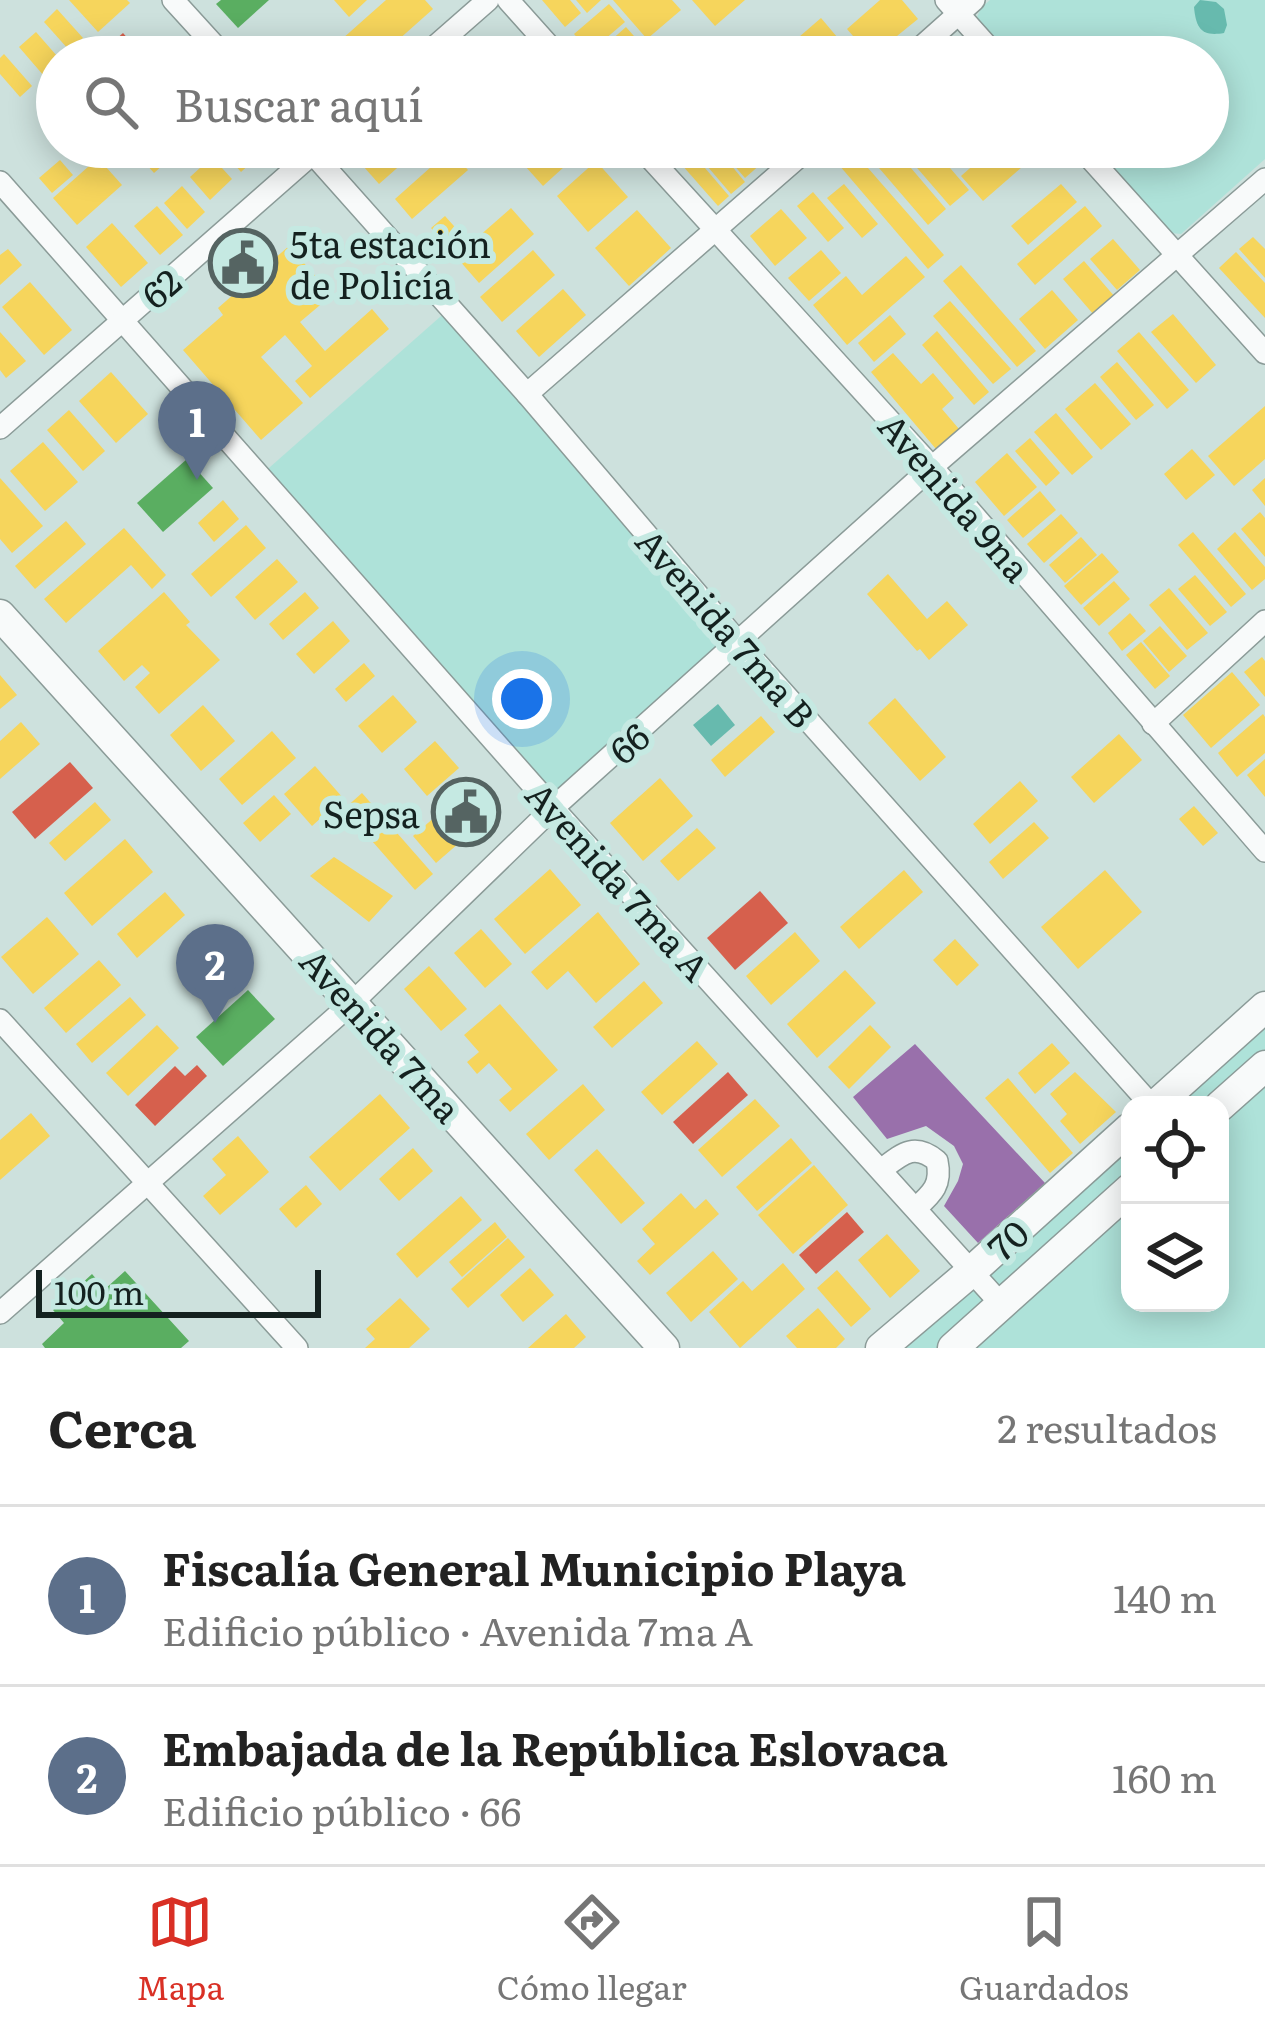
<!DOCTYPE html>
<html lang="es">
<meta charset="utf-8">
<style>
:root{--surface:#fff;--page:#f6f6f6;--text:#222;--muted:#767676;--line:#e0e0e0;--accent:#d93025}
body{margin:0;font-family:Literata,serif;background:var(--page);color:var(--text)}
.controls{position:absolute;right:36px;bottom:36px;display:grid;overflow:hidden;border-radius:24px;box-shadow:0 6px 30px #0003}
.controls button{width:108px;height:108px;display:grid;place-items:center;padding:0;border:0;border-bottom:3px solid var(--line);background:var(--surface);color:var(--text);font:60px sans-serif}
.scale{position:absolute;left:36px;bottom:30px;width:285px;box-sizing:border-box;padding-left:12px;border:6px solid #14211f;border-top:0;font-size:33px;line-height:42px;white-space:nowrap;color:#14211f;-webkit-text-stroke:9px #c5e9e2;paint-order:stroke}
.you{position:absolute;left:522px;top:699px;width:42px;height:42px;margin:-30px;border:9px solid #fff;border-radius:50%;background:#1a73e8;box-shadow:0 0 0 18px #1a73e833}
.badge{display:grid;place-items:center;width:78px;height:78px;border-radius:50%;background:var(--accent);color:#fff;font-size:39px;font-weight:700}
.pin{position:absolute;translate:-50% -99px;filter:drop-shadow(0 3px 6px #0008)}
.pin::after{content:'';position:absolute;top:63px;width:42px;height:36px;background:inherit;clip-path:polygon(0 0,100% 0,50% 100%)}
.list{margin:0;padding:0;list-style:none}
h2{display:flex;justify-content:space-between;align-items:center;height:156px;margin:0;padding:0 48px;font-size:51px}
h2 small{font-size:39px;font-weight:400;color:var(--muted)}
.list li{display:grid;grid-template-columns:78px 1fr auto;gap:36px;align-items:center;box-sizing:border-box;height:180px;padding:0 48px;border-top:3px solid var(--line)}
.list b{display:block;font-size:45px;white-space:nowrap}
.list p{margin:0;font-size:39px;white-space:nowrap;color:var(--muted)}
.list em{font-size:39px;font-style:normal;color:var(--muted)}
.icon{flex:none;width:66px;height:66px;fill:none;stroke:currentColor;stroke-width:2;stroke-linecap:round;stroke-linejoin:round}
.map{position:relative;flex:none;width:1265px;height:1348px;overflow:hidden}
.search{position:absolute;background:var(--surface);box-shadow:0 6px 30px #0003;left:36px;right:36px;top:36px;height:132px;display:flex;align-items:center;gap:30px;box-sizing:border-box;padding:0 42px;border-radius:66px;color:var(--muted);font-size:45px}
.sheet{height:516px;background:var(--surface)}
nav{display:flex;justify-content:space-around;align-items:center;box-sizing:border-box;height:168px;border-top:3px solid var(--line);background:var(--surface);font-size:33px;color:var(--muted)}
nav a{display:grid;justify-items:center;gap:6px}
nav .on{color:var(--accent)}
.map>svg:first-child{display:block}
.green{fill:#aee2d9}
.water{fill:#67baae}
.homes{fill:#f6d55c}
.shops{fill:#d6604d}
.offices{fill:#9970ab}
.public{fill:#5aae61}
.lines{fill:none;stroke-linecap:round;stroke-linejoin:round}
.minor-casing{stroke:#8b9b98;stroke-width:24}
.secondary-casing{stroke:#8b9b98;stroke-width:33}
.minor{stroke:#f8fafa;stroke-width:21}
.secondary{stroke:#f8fafa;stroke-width:30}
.labels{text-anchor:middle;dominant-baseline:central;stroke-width:12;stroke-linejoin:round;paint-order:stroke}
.poi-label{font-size:36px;fill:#14211f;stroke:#c5e9e2;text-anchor:start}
.street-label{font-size:36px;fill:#14211f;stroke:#c5e9e2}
</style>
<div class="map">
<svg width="1265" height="1348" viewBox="0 0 1265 1348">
<rect width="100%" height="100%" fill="#cde1dd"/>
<g class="green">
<path d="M990 0H1265V159L1181 234 1171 233 1090 147H1208V57H1011L977 17 981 8Z"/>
<path d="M449 309 739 643 553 808 261 475Z"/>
<path d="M1265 1020V1054L1208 1105H1172Z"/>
<path d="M1265 1065V1348H948L1130 1185V1303H1220V1105Z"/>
<path d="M1130 1139V1180L983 1303 939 1348H897L990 1268Z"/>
</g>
<g class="water">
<path d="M1200 0 1216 2 1224 9 1227 25 1224 33C1201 37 1196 28 1194 7Z"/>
<path d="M718 704 735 725 711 746 693 725Z"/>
</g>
<g class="homes">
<path d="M69 0H127L130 3 98 32Z"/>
<path d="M334 0H367L349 17Z"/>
<path d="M386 0H425L433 9 379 57H342L333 47Z"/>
<path d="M542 0H570L581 13 565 27Z"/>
<path d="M576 0H601L587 13Z"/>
<path d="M613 0H672L681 10 647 39Z"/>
<path d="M692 0H745L715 26Z"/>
<path d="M880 0H902L918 19 871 57 847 29Z"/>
<path d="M609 4 625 22 590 52 574 34Z"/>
<path d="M57 9 83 38 69 50 44 22Z"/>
<path d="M821 18 854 57H816L799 37Z"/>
<path d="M626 27 641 44 627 57H592Z"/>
<path d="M36 32 57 56V65L44 76 19 47Z"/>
<path d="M712 39 728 57H692Z"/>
<path d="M4 54 32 86 20 97 0 74V58Z"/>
<path d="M131 147H183L154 173Z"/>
<path d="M226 147H244L255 159 241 172 222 150Z"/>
<path d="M367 147H421L379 184 356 158Z"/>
<path d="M508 147H586L543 186Z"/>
<path d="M703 147H716L745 182 731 194 696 153Z"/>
<path d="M718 147H776L778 149 745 178Z"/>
<path d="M861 147H893L946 209 928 225Z"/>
<path d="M899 147H932L969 190 950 206Z"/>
<path d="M994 147H1005L1022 167 983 201 961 176Z"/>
<path d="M450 150 468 170 412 219 395 199Z"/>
<path d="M854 152 944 255 928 269 839 165Z"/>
<path d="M693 154 729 196 718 206 682 165Z"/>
<path d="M212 157 232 179 210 200 190 177Z"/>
<path d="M98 158 122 185 77 225 53 198Z"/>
<path d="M60 160 73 175 52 193 39 178Z"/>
<path d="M596 161 628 197 588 232 557 196Z"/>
<path d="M844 184 878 224 862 238 827 198Z"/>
<path d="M1061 184 1077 202 1028 245 1011 226Z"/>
<path d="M182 186 205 212 187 229 164 203Z"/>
<path d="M813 192 844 228 828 242 797 206Z"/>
<path d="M157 206 183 235 160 255 134 226Z"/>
<path d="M1085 206 1102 226 1035 285 1017 264Z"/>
<path d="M511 208 534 234 479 283 431 228 445 216 470 244Z"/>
<path d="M781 209 807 238 775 266 750 236Z"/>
<path d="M637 210 671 248 629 286 595 248Z"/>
<path d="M112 223 148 263 121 287 86 247Z"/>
<path d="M1253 237 1265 249V278L1239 249Z"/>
<path d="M1113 239 1140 270 1117 290 1090 259Z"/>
<path d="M289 246 332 295 300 322 325 351 372 309 389 329 310 398 295 381 312 366 285 335 261 357 303 403 261 440 183 350 223 315 218 308Z"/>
<path d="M8 249 22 265 0 285V255Z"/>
<path d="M533 250 555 275 502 322 480 297Z"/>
<path d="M821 250 841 273 809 301 788 278Z"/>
<path d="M1236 252 1265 283V318L1219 268Z"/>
<path d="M906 256 925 277 847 345 813 305 846 276 862 295Z"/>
<path d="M1084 261 1115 297 1094 315 1063 279Z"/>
<path d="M961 265 1036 351 1017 367 943 281Z"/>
<path d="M30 282 72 330 44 355 2 307Z"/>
<path d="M563 289 586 315 539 357 516 331Z"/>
<path d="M1052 290 1078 320 1045 349 1019 319Z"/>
<path d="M950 301 1011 369 993 384 933 316Z"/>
<path d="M1173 314 1216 365 1196 383 1151 332Z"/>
<path d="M890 315 906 334 874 362 858 343Z"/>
<path d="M937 331 989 392 974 405 922 345Z"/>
<path d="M0 332 26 361 6 378 0 370Z"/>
<path d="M1139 332 1189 390 1167 409 1117 351Z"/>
<path d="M893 353 921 384 933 373 954 398 942 409 959 429 936 449 871 372Z"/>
<path d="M1117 362 1154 405 1136 420 1100 377Z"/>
<path d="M111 372 148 414 116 443 79 401Z"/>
<path d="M1095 383 1131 424 1101 450 1065 409Z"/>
<path d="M1265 406V459L1234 486 1208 456Z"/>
<path d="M69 410 105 451 83 471 47 430Z"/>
<path d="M1056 413 1093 457 1072 475 1034 432Z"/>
<path d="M1030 438 1060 473 1046 486 1015 451Z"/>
<path d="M43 442 78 482 45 511 10 471Z"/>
<path d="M1192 449 1215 475 1186 500 1164 474Z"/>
<path d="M1007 453 1037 487 1004 516 975 482Z"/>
<path d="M0 478 43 526 12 553 0 539Z"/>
<path d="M1265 478V506L1252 490Z"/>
<path d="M1040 491 1056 510 1023 538 1007 520Z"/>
<path d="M223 500 239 519 214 542 198 523Z"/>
<path d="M1260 512 1265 518V557L1241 529Z"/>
<path d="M1061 514 1078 533 1044 563 1027 544Z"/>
<path d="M66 521 86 544 35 589 15 566Z"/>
<path d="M246 525 266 548 211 597 191 574Z"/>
<path d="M124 528 166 575 152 589 131 565 66 623 44 599Z"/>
<path d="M1193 532 1246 594 1231 607 1178 545Z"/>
<path d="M1235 532 1265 567V579L1252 590 1217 549Z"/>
<path d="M1081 537 1097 555 1065 583 1049 565Z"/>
<path d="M1102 553 1119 572 1081 605 1064 586Z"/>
<path d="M277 559 298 582 255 620 235 597Z"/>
<path d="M888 574 927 619 947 601 968 625 929 660 920 649 917 651 867 594Z"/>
<path d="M1195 575 1227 612 1210 626 1178 589Z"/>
<path d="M1114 581 1130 599 1099 626 1083 608Z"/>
<path d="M1169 588 1208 633 1187 650 1149 605Z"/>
<path d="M164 592 190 622 186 625 220 660 159 714 135 687 150 673 142 665 124 681 98 651Z"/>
<path d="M305 592 319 608 283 640 269 624Z"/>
<path d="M1130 613 1146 631 1122 651 1108 633Z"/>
<path d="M333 621 350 641 314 674 296 654Z"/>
<path d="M1160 626 1187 656 1169 672 1143 641Z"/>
<path d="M1141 642 1170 676 1155 689 1126 655Z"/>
<path d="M1262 657 1265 661V697L1244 672Z"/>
<path d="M364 663 375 676 346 702 335 689Z"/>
<path d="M1232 672 1260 705 1211 748 1183 715Z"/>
<path d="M0 675 17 695 0 709Z"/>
<path d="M393 695 417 722 382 753 358 726Z"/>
<path d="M895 698 946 757 920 781 868 723Z"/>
<path d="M203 705 235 741 201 771 170 735Z"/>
<path d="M1263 714 1265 717V753L1237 777 1218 753Z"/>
<path d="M761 716 775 732 725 777 711 760Z"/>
<path d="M21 722 40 744 0 779V741Z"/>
<path d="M272 731 296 758 242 805 219 779Z"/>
<path d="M1119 734 1142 760 1094 803 1071 777Z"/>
<path d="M435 741 459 768 427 796 404 769Z"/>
<path d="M1265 759V797L1247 775Z"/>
<path d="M315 766 343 798 312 826 284 794Z"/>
<path d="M660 778 693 816 643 861 610 823Z"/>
<path d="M1020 781 1038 801 990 844 973 824Z"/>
<path d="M362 793 433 874 415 890 344 809Z"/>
<path d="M274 795 291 814 260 842 243 823Z"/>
<path d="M95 802 111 820 65 861 49 843Z"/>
<path d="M1194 806 1218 833 1203 846 1179 819Z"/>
<path d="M436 816 459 843 436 863 413 836Z"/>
<path d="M1034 822 1049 838 1003 879 989 862Z"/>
<path d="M697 828 716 848 678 881 660 861Z"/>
<path d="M125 839 153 872 92 926 64 893Z"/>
<path d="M334 857 393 896 369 922 310 876Z"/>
<path d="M550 869 581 905 525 954 494 919Z"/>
<path d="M904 870 923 892 859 949 840 927Z"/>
<path d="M1105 870 1142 912 1078 969 1041 927Z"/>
<path d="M165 892 185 915 137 958 117 934Z"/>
<path d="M598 912 640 964 596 1003 568 971 547 990 531 972Z"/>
<path d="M47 917 79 954 33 994 1 957Z"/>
<path d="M481 929 512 964 485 988 454 953Z"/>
<path d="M207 931 219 945 193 968 181 953Z"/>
<path d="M795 932 820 961 771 1005 746 976Z"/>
<path d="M955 939 979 965 957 986 933 960Z"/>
<path d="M99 960 121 985 66 1033 44 1008Z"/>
<path d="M429 966 467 1009 441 1031 404 989Z"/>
<path d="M845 970 876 1003 817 1058 787 1024Z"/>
<path d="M644 981 663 1003 612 1048 593 1027Z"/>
<path d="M130 997 146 1015 92 1063 76 1044Z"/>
<path d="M500 1004 558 1070 510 1112 499 1100 512 1089 489 1063 477 1074 467 1062 479 1052 464 1035Z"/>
<path d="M157 1025 179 1048 128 1096 106 1073Z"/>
<path d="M870 1025 891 1047 849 1089 828 1067Z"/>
<path d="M697 1041 718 1064 662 1115 641 1092Z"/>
<path d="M1052 1043 1070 1063 1035 1094 1018 1073Z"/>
<path d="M1075 1072 1116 1112 1080 1144 1060 1121 1067 1114 1050 1094Z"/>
<path d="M1008 1078 1073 1153 1050 1173 985 1098Z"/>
<path d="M583 1084 605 1110 549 1160 526 1134Z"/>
<path d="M380 1094 410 1128 340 1191 309 1157Z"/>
<path d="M755 1099 780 1126 722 1177 698 1150Z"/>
<path d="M31 1113 50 1136 0 1180V1140Z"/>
<path d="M238 1136 269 1172 220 1215 203 1196 226 1175 212 1159Z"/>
<path d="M791 1138 812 1163 757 1211 736 1187Z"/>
<path d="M413 1148 433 1171 399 1201 379 1179Z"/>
<path d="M597 1149 645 1203 621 1224 574 1170Z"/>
<path d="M814 1165 848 1205 793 1254 758 1215Z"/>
<path d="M306 1185 322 1204 296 1228 279 1209Z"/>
<path d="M681 1193 695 1209 706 1199 719 1214 650 1275 637 1261 655 1244 642 1229Z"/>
<path d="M461 1196 482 1220 417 1278 396 1254Z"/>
<path d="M495 1222 507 1237 462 1277 449 1262Z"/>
<path d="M887 1234 920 1271 890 1298 858 1260Z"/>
<path d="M508 1238 525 1257 468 1308 451 1289Z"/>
<path d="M713 1251 738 1279 691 1322 666 1293Z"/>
<path d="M783 1263 805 1289 740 1348 709 1312 743 1281 752 1291Z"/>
<path d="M530 1268 554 1295 523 1322 500 1295Z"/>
<path d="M837 1270 871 1309 851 1327 817 1288Z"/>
<path d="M400 1298 430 1329 409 1348H365L375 1339 366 1329Z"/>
<path d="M818 1308 845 1339 836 1348H797L786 1336Z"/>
<path d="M566 1314 586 1337 574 1348H528Z"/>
</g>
<g class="shops">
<path d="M123 33 138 50 130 57H96Z"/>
<path d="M70 762 93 788 35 839 12 812Z"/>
<path d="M760 891 788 923 735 970 707 938Z"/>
<path d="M197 1065 207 1076 155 1126 135 1105 175 1066 185 1076Z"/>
<path d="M728 1072 748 1095 693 1144 673 1122Z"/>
<path d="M847 1212 864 1232 816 1274 799 1255Z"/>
</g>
<path class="offices" d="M915 1044 1045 1183 978 1243 944 1206 958 1181 963 1164 954 1146 926 1126 887 1139 853 1097Z"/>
<g class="public">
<path d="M221 0H269L238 28 216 4Z"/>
<path d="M187 459 213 488 163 532 137 503Z"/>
<path d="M468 777 500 814 472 838 440 802Z"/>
<path d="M248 990 275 1019 223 1066 196 1037Z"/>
<path d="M125 1271 189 1341 181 1348H45L42 1344 64 1323 53 1310 92 1274 105 1289Z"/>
</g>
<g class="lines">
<g class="minor-casing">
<g id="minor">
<path d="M173 0 225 57"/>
<path d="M508 0 559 57"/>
<path d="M946 0 997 57"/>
<path d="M423 57 488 0"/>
<path d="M910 57 974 0"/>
<path d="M307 147 527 394 739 643 1151 1105"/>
<path d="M640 147 932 467 1265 851"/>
<path d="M1080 147 1265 353"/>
<path d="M0 182 553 808 1002 1305"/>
<path d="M527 394 810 147"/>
<path d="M0 428 320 147"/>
<path d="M1153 724 1265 621"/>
<path d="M0 1020 297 1348"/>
<path d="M881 1170C902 1154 914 1142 937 1161 942 1184 933 1193 916 1208"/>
<path d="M0 1313 353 1002 553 808 932 467 1265 179"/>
</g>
</g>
<g class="secondary-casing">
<g id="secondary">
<path d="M0 615 664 1348"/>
<path d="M1156 1105 1265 1007"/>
<path d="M1220 1106 1265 1066"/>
<path d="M881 1348 973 1270 1130 1128"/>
<path d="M953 1348 1130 1189"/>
</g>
</g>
<use href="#minor" class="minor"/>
<use href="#secondary" class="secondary"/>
</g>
<defs>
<g id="civic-ring" transform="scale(3.45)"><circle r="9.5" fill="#c5e9e2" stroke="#556462" stroke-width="1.5"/><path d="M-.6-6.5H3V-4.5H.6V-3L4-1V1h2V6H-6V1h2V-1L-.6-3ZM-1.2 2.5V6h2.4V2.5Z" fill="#556462"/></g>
</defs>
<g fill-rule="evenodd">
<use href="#civic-ring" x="243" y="263"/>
<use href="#civic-ring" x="466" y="812"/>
</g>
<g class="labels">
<g class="poi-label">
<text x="290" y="242">5ta estación<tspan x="290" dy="41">de Policía</tspan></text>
<text x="420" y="812" text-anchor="end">Sepsa</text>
</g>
<g class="street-label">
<text transform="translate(160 287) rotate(-41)">62</text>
<text transform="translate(956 496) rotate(49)">Avenida 9na</text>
<text transform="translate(727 627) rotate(49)">Avenida 7ma B</text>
<text transform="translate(628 742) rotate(-42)">66</text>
<text transform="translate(619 880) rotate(48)">Avenida 7ma A</text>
<text transform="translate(382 1034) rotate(48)">Avenida 7ma</text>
<text transform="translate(1007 1239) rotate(-42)">70</text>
</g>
</g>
</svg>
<div class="controls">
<button><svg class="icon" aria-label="locate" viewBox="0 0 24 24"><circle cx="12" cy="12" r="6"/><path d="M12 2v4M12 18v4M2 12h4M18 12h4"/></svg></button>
<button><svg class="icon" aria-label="layers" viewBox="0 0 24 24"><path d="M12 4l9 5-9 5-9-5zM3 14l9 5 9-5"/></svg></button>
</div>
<div class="scale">100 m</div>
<div class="you"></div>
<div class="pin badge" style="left:197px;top:480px;background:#5c6f8a">1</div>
<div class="pin badge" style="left:215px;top:1023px;background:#5c6f8a">2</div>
<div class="search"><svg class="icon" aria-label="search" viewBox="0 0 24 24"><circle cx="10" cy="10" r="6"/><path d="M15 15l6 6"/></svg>Buscar aquí</div>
</div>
<section class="sheet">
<h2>Cerca<small>2 resultados</small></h2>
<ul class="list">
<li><span class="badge" style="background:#5c6f8a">1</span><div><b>Fiscalía General Municipio Playa</b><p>Edificio público · Avenida 7ma A</p></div><em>140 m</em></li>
<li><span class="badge" style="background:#5c6f8a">2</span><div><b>Embajada de la República Eslovaca</b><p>Edificio público · 66</p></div><em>160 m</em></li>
</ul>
</section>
<nav>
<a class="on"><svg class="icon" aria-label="map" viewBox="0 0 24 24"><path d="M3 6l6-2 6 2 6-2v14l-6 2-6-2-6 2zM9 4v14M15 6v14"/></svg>Mapa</a>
<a><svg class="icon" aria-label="directions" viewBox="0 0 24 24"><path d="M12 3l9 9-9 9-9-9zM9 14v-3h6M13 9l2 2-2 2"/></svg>Cómo llegar</a>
<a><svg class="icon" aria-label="saved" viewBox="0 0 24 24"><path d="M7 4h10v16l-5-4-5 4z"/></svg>Guardados</a>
</nav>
